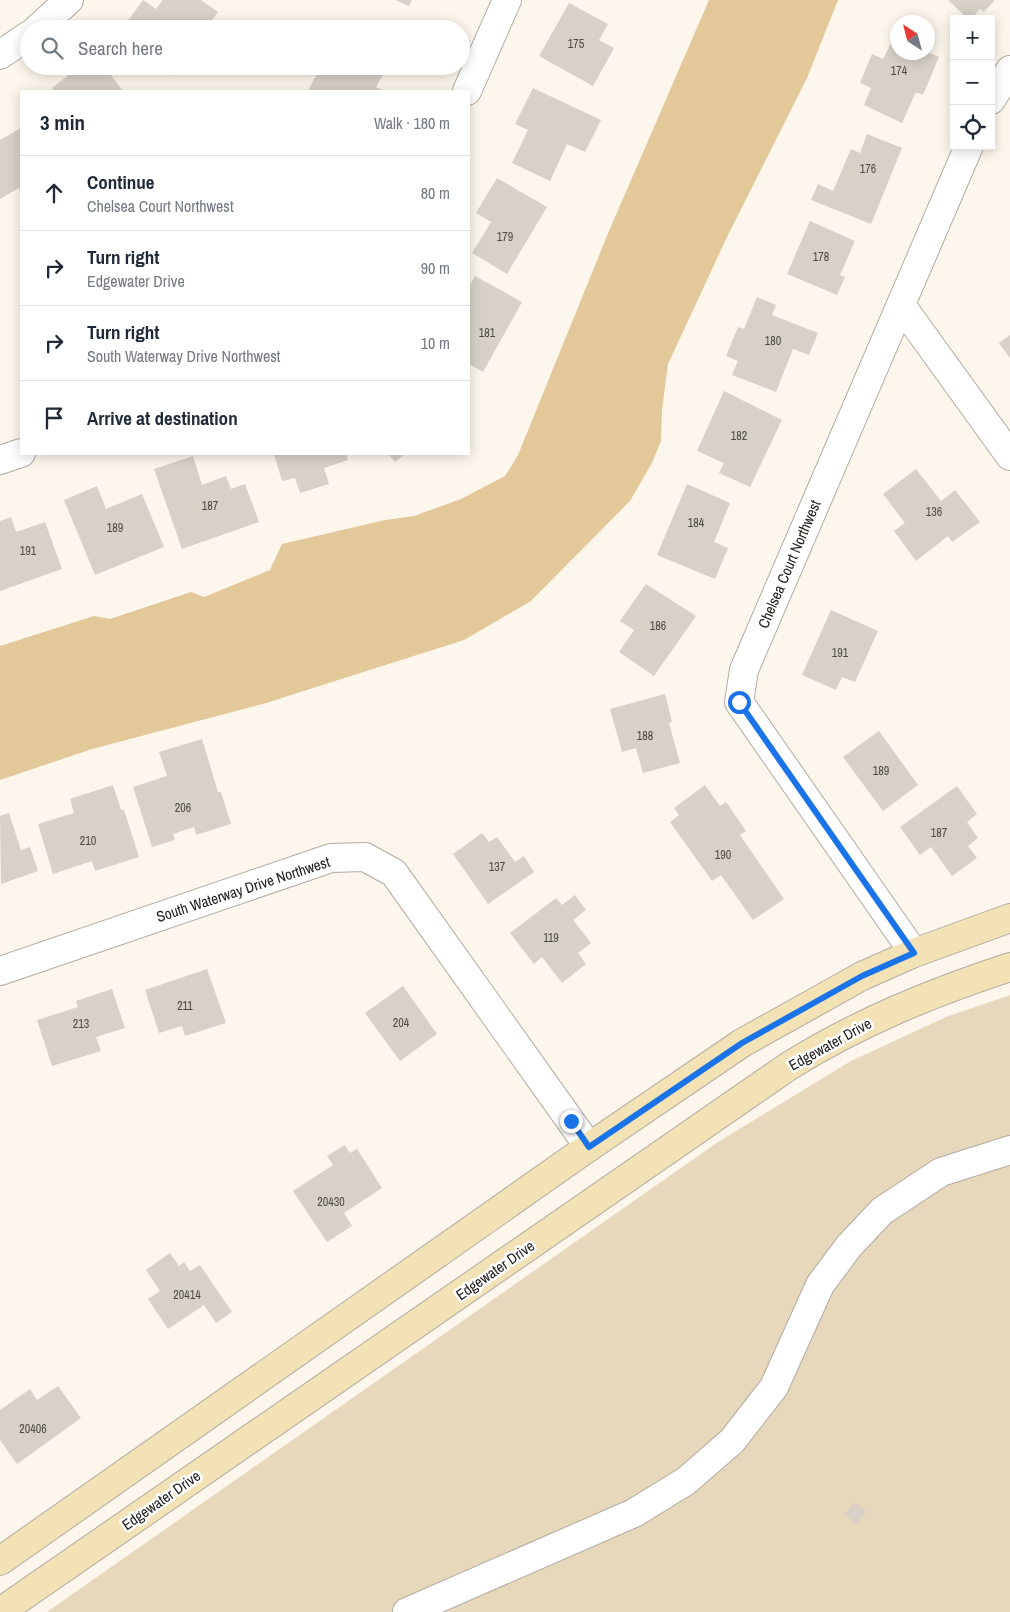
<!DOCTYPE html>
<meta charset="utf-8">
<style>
:root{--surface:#fff;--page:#f6f6f7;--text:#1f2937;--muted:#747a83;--line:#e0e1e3}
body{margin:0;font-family:"Archivo Narrow",sans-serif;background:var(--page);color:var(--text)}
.controls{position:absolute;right:15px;top:15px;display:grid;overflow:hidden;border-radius:0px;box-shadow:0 2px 12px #0003}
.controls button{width:45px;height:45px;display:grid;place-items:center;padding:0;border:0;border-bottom:1px solid var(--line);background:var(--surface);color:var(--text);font:25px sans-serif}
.compass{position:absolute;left:890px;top:15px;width:45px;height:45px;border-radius:50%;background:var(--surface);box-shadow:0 2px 12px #0003;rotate:324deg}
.stop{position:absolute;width:15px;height:15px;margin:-11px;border:4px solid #1a73e8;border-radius:50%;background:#fff}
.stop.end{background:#1a73e8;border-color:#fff;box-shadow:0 1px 5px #0008}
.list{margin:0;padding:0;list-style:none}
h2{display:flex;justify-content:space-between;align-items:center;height:65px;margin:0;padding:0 20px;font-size:21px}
h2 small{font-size:16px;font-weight:400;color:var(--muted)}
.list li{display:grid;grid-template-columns:32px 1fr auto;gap:15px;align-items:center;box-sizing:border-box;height:75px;padding:0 20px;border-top:1px solid var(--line)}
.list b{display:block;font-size:19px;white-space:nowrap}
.list p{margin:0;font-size:16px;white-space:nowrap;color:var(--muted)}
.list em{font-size:16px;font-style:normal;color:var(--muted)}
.icon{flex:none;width:28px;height:28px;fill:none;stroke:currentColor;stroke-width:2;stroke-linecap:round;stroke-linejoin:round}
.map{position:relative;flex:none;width:1010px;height:1612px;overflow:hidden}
.search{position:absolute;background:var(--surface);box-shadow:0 2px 12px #0003;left:20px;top:20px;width:450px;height:55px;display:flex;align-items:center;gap:12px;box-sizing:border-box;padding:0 18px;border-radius:28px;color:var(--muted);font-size:19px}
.panel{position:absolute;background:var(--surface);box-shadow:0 2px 12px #0003;left:20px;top:90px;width:450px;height:365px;border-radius:0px}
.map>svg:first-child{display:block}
.green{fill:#e7d7bb}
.water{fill:#e3c99a}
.building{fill:#d7d1c8}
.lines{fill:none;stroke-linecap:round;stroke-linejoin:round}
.street-casing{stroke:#b1aca2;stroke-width:30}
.secondary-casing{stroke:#b1aca2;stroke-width:30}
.street{stroke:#fff;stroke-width:28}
.secondary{stroke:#f3e2b6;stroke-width:28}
.route{stroke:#1a73e8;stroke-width:6}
.labels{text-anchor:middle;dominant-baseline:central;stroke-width:5;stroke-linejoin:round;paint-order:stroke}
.number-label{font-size:12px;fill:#4d4a46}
.street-label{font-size:15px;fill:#1f1d1a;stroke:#fff}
</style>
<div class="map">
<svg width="1010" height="1612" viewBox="0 0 1010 1612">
<rect width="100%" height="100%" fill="#fcf6ec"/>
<path class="green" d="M1010 995V1612H47L718 1142 851 1061 946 1017Z"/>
<path class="water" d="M709 0H838L807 78 727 237 668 364 662 410 661 441 652 463 630 501 531 601 464 640 266 703 92 749 0 780V646L94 616 110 619 191 592 204 597 270 570 282 544 385 520 414 516 461 499 505 476 518 455 609 231Z"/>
<g class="building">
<path d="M143 0 156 9 163 0H201L218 12 206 29H122Z"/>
<path d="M395 0H412L409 6Z"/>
<path d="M948 0H995L984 12 980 9 971 19H968Z"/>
<path d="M569 3 608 24 599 40 614 48 593 86 539 56Z"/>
<path d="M894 37 898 38V52H928L939 57 923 95 916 92 902 123 864 105 871 88 860 83 872 54 883 59Z"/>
<path d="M80 66H104L123 91H55L52 88Z"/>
<path d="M157 66H178L171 76Z"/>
<path d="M321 66H388L376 87 385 91H313L309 89Z"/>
<path d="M533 88 601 120 585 152 567 144 550 181 512 163 528 130 515 124Z"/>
<path d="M21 128V187L0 199V140Z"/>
<path d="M867 134 902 148 871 224 811 200 818 184 833 191 851 149 860 153Z"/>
<path d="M497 178 547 207 507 274 472 253 491 222 476 213Z"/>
<path d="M810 221 855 241 840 275 845 277 837 295 787 274Z"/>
<path d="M475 276 522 302 483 372 469 364V287Z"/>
<path d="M757 297 776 305 772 315 818 333 809 355 793 349 776 392 732 375 738 361 726 356 738 327 744 329Z"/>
<path d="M1010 335V358L999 343Z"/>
<path d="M724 391 782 420 750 487 719 473 724 463 697 451Z"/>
<path d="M274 454H346L348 460 324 468 329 484 300 493 295 478 282 481Z"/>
<path d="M388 454H405L395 462Z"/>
<path d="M193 456 202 485 226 476 231 489 245 484 259 522 182 549 154 469Z"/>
<path d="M916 469 941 501 955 490 980 522 952 542 948 536 916 561 894 531 905 523 883 494Z"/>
<path d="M687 484 730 503 714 542 728 548 715 579 657 555Z"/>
<path d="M97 486 106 509 142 494 164 547 95 575 64 500Z"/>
<path d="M11 517 16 532 45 522 62 569 0 591V521Z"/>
<path d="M646 584 696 616 654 676 619 652 634 630 620 621Z"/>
<path d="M831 610 878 631 855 682 842 677 836 690 802 675Z"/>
<path d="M665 694 672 722 669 723 680 763 643 773 636 748 622 752 610 709Z"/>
<path d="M879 731 918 785 883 811 843 757Z"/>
<path d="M202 739 218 792H221L231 824 196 835 194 827 173 834 175 840 152 847 133 787 167 776 159 752Z"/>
<path d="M113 785 121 810H124L139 857 95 871 92 861 53 874 38 824 74 813 70 799Z"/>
<path d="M705 785 720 806 726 802 746 831 740 835 784 899 753 920 721 875 712 881 670 822 679 815 674 808Z"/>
<path d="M957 786 977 814 967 822 978 838 968 846 977 858 952 876 931 847 920 855 900 827Z"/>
<path d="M9 813 21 850 30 847 38 871 1 884 0 816Z"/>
<path d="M482 833 489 842 497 837 515 862 524 856 534 872 488 904 453 854Z"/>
<path d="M575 895 586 910 573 920 591 943 578 953 586 964 562 983 542 957 534 964 510 933 556 898 562 905Z"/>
<path d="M207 969 226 1023 185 1036 182 1026 159 1033 145 990Z"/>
<path d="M403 986 437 1034 400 1061 365 1013Z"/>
<path d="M112 989 125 1028 96 1037 101 1051 52 1066 37 1020 78 1007 76 1001Z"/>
<path d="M345 1145 350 1153 357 1149 382 1188 344 1213 352 1226 327 1242 293 1191 333 1165 327 1156Z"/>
<path d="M170 1253 179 1266 184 1262 190 1271 200 1265 232 1312 216 1323 204 1305 168 1329 148 1299 160 1291 146 1270Z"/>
<path d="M58 1386 81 1418 17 1464 0 1440V1410L30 1389 37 1400Z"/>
<path d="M854 1502 866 1511 857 1524 845 1515Z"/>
</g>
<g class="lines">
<g class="street-casing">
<g id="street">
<path d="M37 29 69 0"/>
<path d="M0 55 29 35"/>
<path d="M467 91 507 0"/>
<path d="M991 100 1010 70"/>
<path d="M901 305 1010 456"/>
<path d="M0 460 21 453"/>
<path d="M914 953 739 702 744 670 969 146"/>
<path d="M0 971 331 858 365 857 394 873 589 1147"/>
<path d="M407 1612 634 1513 686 1481 732 1441 774 1387 820 1285 849 1246 882 1211 941 1172 1010 1150"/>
</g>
</g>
<g class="secondary-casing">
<g id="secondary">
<path d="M0 1561 589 1147 742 1043 862 976 914 953 1010 918"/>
<path d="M0 1612 789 1066C860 1022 931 993 1010 967"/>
</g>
</g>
<use href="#street" class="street"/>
<use href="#secondary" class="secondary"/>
</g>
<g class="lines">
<path class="route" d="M571 1121 589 1147 742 1043 862 976 914 953 739 702"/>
</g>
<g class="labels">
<g class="number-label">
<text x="576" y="44">175</text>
<text x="899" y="71">174</text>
<text x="868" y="169">176</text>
<text x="505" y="237">179</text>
<text x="821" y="257">178</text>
<text x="487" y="333">181</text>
<text x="773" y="341">180</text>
<text x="739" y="436">182</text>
<text x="210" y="506">187</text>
<text x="934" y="512">136</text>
<text x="696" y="523">184</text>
<text x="115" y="528">189</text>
<text x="28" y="551">191</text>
<text x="658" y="626">186</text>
<text x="840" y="653">191</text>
<text x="645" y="736">188</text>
<text x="881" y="771">189</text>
<text x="183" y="808">206</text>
<text x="939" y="833">187</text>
<text x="88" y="841">210</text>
<text x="723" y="855">190</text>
<text x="497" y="867">137</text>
<text x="551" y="938">119</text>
<text x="185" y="1006">211</text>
<text x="401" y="1023">204</text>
<text x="81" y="1024">213</text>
<text x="331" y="1202">20430</text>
<text x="187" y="1295">20414</text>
<text x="33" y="1429">20406</text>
</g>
<g class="street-label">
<text transform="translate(789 564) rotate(-67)">Chelsea Court Northwest</text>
<text transform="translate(243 889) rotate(-18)">South Waterway Drive Northwest</text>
<text transform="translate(830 1044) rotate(-29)">Edgewater Drive</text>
<text transform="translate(495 1270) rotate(-35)">Edgewater Drive</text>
<text transform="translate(161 1500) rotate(-35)">Edgewater Drive</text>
</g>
</g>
</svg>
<div class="controls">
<button>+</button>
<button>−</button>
<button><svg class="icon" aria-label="locate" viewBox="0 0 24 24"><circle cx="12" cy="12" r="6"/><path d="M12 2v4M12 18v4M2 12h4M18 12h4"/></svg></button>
</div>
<svg class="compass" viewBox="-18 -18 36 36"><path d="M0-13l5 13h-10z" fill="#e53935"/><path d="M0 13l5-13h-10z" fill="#747a83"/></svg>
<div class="stop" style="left:739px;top:702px"></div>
<div class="stop end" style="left:571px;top:1121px"></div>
<div class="search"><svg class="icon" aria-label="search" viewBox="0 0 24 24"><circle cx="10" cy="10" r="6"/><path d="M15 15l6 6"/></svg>Search here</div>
<section class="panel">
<h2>3 min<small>Walk · 180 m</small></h2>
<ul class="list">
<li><svg class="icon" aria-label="ahead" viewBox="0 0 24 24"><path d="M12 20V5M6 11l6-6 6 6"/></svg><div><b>Continue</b><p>Chelsea Court Northwest</p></div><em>80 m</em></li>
<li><svg class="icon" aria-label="right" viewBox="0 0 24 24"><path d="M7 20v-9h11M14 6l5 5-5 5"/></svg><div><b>Turn right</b><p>Edgewater Drive</p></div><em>90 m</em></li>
<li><svg class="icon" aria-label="right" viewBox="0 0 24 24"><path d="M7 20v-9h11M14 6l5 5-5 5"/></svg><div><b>Turn right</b><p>South Waterway Drive Northwest</p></div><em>10 m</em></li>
<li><svg class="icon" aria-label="arrive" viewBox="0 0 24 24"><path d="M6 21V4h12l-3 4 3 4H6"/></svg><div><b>Arrive at destination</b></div></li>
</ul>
</section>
</div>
